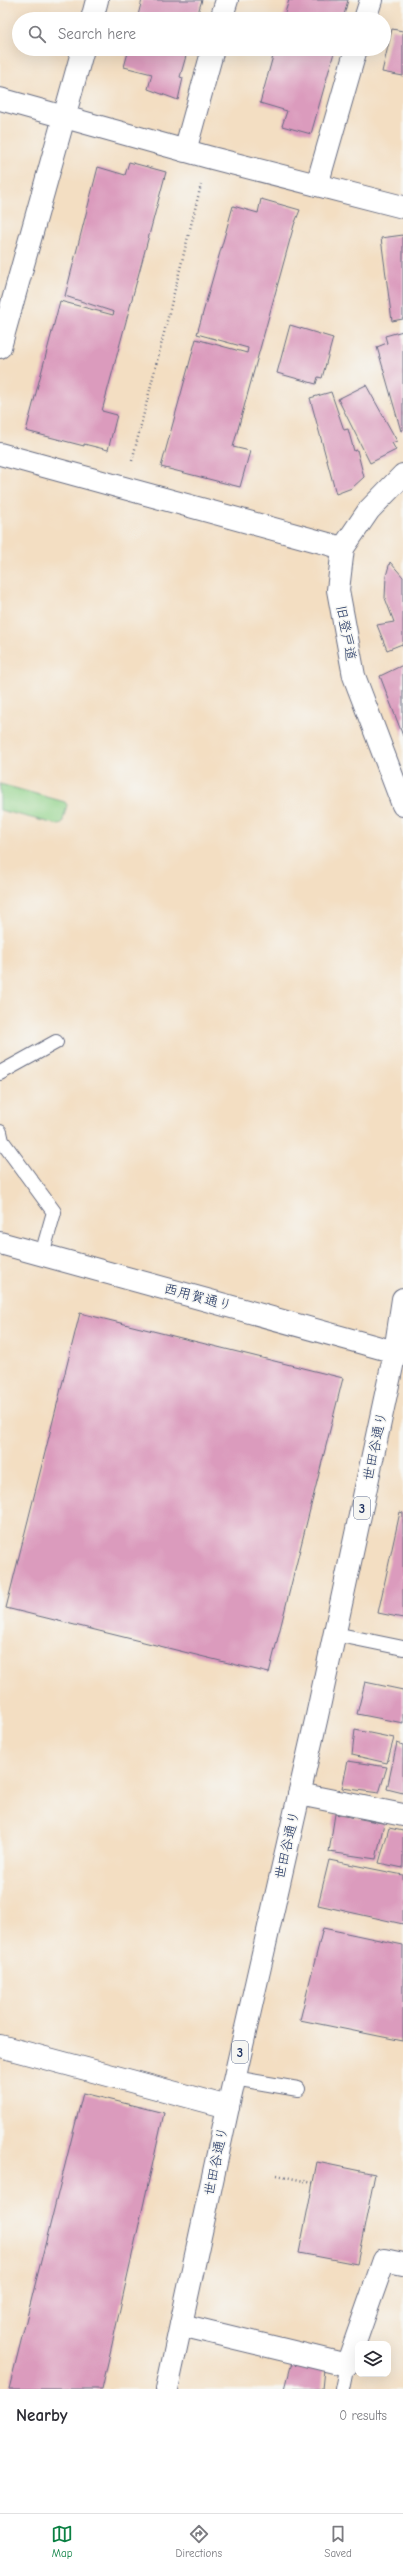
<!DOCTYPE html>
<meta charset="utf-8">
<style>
:root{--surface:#fff;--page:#f2f2f3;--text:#2b2b33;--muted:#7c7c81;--line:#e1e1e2;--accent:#0b8043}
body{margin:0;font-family:"Comic Neue","Klee One",sans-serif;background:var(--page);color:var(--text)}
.controls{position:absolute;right:12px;bottom:12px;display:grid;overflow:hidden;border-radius:8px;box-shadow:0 4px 16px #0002}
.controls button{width:36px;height:36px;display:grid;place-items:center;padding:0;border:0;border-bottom:1px solid var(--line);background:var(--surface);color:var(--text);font:20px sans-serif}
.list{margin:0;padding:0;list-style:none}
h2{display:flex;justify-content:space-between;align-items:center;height:52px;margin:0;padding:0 16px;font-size:17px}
h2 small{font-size:13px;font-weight:400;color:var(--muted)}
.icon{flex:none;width:22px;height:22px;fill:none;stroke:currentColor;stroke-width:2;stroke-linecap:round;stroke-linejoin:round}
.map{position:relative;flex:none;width:403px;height:2389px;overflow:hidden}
.search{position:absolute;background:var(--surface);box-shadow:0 4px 16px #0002;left:12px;right:12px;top:12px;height:44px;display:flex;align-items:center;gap:10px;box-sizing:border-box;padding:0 14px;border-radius:22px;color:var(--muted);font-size:15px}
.sheet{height:124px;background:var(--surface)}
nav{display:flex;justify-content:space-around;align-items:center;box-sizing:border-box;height:56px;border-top:1px solid var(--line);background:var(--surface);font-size:11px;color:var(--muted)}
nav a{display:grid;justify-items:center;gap:2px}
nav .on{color:var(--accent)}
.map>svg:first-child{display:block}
.green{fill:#92d38b;stroke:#568174}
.building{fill:#db9bbd}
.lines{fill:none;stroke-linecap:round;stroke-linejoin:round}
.lane-casing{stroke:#676c81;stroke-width:16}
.street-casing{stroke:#676c81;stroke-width:24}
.secondary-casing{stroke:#676c81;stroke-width:24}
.primary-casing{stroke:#676c81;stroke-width:24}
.path{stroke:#676c81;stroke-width:2.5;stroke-dasharray:1 3;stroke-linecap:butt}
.lane{stroke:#fff;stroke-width:14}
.street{stroke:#fff;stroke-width:22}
.secondary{stroke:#fff;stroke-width:22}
.primary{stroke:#fff;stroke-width:22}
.labels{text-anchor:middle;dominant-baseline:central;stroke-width:3;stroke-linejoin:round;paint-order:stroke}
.shield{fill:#f6f6f2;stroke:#5d6b8a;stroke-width:1}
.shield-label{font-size:13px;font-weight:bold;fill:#1b2f5e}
.street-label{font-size:14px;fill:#1b2f5e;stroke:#f6f6f2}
</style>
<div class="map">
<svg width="403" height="2389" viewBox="0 0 403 2389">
<rect width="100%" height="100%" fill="#f6f6f2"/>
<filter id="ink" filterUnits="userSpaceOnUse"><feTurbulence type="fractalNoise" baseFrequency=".025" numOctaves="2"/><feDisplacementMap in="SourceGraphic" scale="8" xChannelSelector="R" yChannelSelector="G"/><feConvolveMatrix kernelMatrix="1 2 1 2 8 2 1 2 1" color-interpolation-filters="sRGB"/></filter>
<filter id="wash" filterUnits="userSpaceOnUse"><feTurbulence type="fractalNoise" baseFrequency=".012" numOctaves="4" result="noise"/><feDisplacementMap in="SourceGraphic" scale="16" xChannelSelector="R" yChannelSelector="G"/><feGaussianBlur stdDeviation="0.9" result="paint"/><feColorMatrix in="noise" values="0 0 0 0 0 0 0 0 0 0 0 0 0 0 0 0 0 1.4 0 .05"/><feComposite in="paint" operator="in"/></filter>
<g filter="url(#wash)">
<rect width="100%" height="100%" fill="#f3dec2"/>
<path class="green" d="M0 784 65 802 67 805 62 824 59 825 0 810Z"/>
<g id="blocks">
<g class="building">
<path d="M142 0H202L196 19H137Z"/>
<path d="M289 0H348L343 19H283Z"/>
<path d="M392 29 403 31V76L382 72Z"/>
<path d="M129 49H188L180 77 183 78 178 100 148 89 152 74 124 67Z"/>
<path d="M275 49H335L311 134 282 126 287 111 260 103Z"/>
<path d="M129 162 166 172 102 411 117 415 108 450 84 444V446L26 431 60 301 113 315 114 312 65 296 98 167 125 175Z"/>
<path d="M261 199 300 210 294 225 233 447 250 451 240 487 161 467 196 339 247 353 248 348 197 334 233 206 258 213Z"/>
<path d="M403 235V319L392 321 381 238Z"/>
<path d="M290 325 333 338 322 378 318 377 316 384 277 373Z"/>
<path d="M403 331V430L401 431 377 347 387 343 385 336Z"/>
<path d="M366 385 397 441 392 443 396 450 370 463 338 399Z"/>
<path d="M331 392 344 430 348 429 354 451 357 450 364 477 352 488 336 494 310 398Z"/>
<path d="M390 562 403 577V646L402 644 387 650 377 625 394 622 385 598 386 576Z"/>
<path d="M403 665V736L380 676Z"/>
<path d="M80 1313 343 1378 269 1673 6 1608Z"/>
<path d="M400 1512 403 1513V1618L378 1613Z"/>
<path d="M365 1682 403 1690V1723L357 1714Z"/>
<path d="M355 1730 394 1738 387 1763 352 1755Z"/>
<path d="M397 1743 403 1745V1793L387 1789Z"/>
<path d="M348 1761 387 1767 379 1793 342 1788Z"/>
<path d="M335 1814 382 1823 385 1819 376 1859 329 1852Z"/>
<path d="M389 1828 403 1831V1868L379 1863Z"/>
<path d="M329 1860 403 1875V1924L318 1905Z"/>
<path d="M323 1928 403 1945V2041L300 2020Z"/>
<path d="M83 2093 164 2113 102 2389H9Z"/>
<path d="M317 2162 375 2174 357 2264 299 2253Z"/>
<path d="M292 2362 324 2369 322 2389H285Z"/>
</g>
</g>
</g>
<g filter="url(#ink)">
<use href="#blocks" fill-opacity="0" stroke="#676c81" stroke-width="1"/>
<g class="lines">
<g class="lane-casing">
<g id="lane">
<path d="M0 1073 56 1042"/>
<path d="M0 1132 2 1141 54 1212 42 1254"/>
<path d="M335 1634 403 1648"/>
<path d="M234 2078 298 2089"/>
<path d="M342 2389 347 2365"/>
</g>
</g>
<g class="street-casing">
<g id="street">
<path d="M92 19 97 0"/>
<path d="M221 19 227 0"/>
<path d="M365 19 371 0"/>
<path d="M0 99 208 157 403 207"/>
<path d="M185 151 213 49"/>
<path d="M317 185 356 49"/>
<path d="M0 347 83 49"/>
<path d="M0 454 343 548"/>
<path d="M403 475 369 510 343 548 338 590 354 676 403 805"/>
<path d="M299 1794 403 1815"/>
<path d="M0 2046 228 2107"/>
<path d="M181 2325 347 2365 384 2260 403 2264"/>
</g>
</g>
<g class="secondary-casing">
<path id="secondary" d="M0 1243 395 1352"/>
</g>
<g class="primary-casing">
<path id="primary" d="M167 2389 228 2107 317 1716 395 1352 403 1299"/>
</g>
<g class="path">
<path d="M132 461 201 185"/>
<path d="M277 2175 313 2183"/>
</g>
<use href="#lane" class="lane"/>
<use href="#street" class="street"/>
<use href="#secondary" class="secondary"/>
<use href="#primary" class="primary"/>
</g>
</g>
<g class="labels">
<g class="shield">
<rect x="354" y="1497" width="16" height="22" rx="3"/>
<rect x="232" y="2041" width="16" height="22" rx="3"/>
</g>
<g class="shield-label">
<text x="362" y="1508">3</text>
<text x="240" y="2052">3</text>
</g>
<g class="street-label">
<text transform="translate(346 633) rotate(79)">旧登戸道</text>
<text transform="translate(198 1297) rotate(15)">西用賀通り</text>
<text transform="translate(375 1446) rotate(-78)">世田谷通り</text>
<text transform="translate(287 1845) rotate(-77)">世田谷通り</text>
<text transform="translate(216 2161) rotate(-78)">世田谷通り</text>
</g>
</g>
</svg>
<div class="controls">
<button><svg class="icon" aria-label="layers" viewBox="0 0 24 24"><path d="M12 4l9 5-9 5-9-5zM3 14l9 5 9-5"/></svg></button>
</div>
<div class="search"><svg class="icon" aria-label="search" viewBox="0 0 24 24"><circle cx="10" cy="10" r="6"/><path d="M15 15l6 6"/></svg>Search here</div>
</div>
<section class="sheet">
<h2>Nearby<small>0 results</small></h2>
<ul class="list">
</ul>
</section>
<nav>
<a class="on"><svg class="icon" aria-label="map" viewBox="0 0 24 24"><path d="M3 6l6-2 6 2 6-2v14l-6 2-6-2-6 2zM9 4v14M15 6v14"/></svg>Map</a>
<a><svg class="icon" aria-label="directions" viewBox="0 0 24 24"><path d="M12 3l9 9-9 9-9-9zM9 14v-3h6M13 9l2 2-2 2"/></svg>Directions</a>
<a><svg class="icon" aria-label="saved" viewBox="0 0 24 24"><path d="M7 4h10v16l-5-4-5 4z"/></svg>Saved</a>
</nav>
